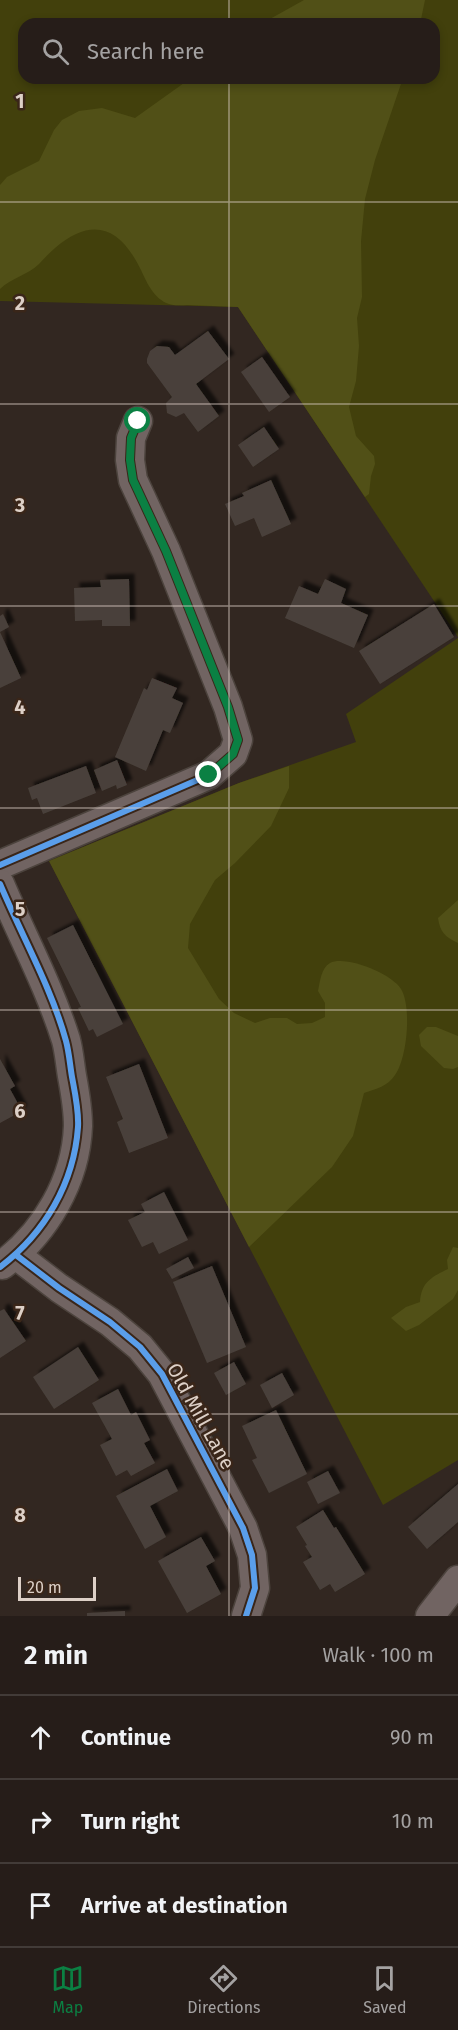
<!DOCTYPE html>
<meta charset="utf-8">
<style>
:root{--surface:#261d19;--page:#322a26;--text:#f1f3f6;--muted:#a4a2a2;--line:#423b38;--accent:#0b8043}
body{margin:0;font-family:"Fira Sans",sans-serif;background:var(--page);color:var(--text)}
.scale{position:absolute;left:18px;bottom:15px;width:78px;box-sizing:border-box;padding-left:6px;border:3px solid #ddd0c7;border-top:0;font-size:16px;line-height:21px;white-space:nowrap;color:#ddd0c7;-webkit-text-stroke:4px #3a2619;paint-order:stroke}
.stop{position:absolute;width:18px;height:18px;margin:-14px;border:4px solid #0b8043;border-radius:50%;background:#fff}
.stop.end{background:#0b8043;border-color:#fff;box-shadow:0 2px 6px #0008}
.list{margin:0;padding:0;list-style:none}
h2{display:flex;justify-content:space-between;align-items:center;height:78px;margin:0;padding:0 24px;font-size:26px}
h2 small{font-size:20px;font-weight:400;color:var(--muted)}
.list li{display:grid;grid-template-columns:39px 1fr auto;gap:18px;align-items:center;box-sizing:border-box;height:84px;padding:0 24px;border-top:2px solid var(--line)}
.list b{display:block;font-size:22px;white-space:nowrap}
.list em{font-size:20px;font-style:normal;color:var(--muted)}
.icon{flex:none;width:33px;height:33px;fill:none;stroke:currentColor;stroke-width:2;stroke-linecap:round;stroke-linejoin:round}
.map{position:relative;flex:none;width:458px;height:1616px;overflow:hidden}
.search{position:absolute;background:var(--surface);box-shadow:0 3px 9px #0003;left:18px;right:18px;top:18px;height:66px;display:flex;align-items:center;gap:15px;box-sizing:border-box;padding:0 21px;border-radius:18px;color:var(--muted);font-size:22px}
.sheet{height:330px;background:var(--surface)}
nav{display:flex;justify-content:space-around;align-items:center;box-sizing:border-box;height:84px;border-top:2px solid var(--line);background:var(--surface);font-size:16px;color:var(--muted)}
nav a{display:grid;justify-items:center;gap:3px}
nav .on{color:var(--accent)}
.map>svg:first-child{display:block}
.green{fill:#42400c;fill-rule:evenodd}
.forest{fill:#515017}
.building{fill:#49413b;filter:url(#shadow)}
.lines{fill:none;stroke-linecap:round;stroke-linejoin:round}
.minor-casing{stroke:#4c433d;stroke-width:31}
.minor{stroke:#716462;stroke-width:28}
.cycleway-casing{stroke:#3a2619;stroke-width:10}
.cycleway{stroke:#5a9eea;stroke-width:6}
.route{stroke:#0b8043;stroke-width:8}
.grid{fill:none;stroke:#ddd0c7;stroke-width:1.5;stroke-opacity:0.55}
.labels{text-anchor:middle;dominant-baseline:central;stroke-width:5;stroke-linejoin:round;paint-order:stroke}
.street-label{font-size:20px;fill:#ddd0c7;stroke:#3a2619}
.grid-label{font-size:20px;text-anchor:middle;font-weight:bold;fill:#ddd0c7;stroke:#3a2619;stroke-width:5;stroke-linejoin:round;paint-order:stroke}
</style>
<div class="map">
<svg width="458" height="1616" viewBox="0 0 458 1616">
<defs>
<filter id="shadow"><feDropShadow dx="5.5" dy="-5.5" stdDeviation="1.5" flood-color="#0009"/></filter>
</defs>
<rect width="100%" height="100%" fill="#322721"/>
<g class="green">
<path d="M0 0H458V637L238 307 0 301ZM24 24H434V78H24Z"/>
<path d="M458 638V1460L383 1505 49 861 239 783 356 742 346 714Z"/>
</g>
<g class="forest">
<path d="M304 0H425L420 24H261Z"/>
<path d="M191 78H403L375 160 365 199 361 241 362 297 357 318 359 346 356 381 349 407 356 436 374 456 375 464 371 476 369 494 365 497 238 307C221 306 204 306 188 305 182 305 174 306 169 304 154 299 147 283 141 270 120 227 93 216 55 248 49 253 44 259 39 264 28 275 11 278 0 289V185L7 177 39 161 54 130 62 120 79 111 102 108 135 118Z"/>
<path d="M289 766V788L271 826 235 863 215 880 190 924 188 948 219 999 234 1013 255 1023 270 1018H287L297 1024 312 1023 325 1017V1003L318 991C320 982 321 968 330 963 346 955 392 974 401 989 412 1007 407 1059 395 1075 388 1086 376 1089 364 1093L353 1136 332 1167 249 1247 49 861 239 783Z"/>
<path d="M458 900V943C445 937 440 932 438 918Z"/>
<path d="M427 1027H436L458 1036V1067L453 1069 444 1068 421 1046 419 1035Z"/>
<path d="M453 1247 458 1248V1290L453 1299 419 1325 406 1331 391 1318 406 1307 420 1302C421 1283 431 1277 448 1269L447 1260Z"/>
</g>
<g class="building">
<path d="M208 331 229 359 196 384 219 416 198 432 184 413 176 417 167 413 166 403 172 397 147 363V359L150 351 157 346 169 347 175 355Z"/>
<path d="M262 357 290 397 269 412 241 372Z"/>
<path d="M264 427 279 449 253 467 238 445Z"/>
<path d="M271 480 291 524 262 537 254 518 235 526 225 504 244 496 242 493Z"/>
<path d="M129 579 130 626H102V620L75 621 74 588 101 587 100 580Z"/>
<path d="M325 579 346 589 341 603 368 615 354 648 285 618 299 586 318 594Z"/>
<path d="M434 604 454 637 380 684 359 651Z"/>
<path d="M3 614 9 627 0 632V616Z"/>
<path d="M0 632 21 678 0 688Z"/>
<path d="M152 678 177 688 172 698 183 703 170 733 163 730 146 771 115 757 144 688 147 690Z"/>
<path d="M117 760 127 785 117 789 116 785 102 791 94 770Z"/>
<path d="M86 766 96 793 43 814 37 798 32 800 28 788Z"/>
<path d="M73 925 123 1024 97 1037 93 1029 89 1031 78 1008 81 1007 47 938Z"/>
<path d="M0 1059 15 1086 10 1089 22 1111 0 1123Z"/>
<path d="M139 1064 168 1138 129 1153 117 1122 123 1119 106 1077Z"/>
<path d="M164 1192 188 1240 159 1254 153 1242 142 1247 128 1220 145 1212 141 1204Z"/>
<path d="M188 1257 194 1268 172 1279 166 1269Z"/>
<path d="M212 1266 246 1347 207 1363 173 1282Z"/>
<path d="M4 1309 26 1341 0 1358V1311Z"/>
<path d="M78 1347 99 1380 54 1409 33 1377Z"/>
<path d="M234 1362 246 1384 226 1395 214 1373Z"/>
<path d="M282 1373 294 1395 272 1408 260 1385Z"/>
<path d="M118 1389 131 1415 136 1412 150 1440 144 1443 155 1463 131 1476 127 1470 116 1476 100 1445 112 1439 92 1403Z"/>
<path d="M276 1410 307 1474 269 1493 252 1460 257 1458 242 1426Z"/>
<path d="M167 1469 178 1491 150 1506 166 1537 145 1549 116 1496Z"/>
<path d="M328 1471 340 1493 318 1504 307 1482Z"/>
<path d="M458 1484V1522L427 1549 408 1527Z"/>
<path d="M323 1510 334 1528 336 1527 365 1574 335 1592 330 1584 320 1590 303 1562 312 1557 305 1546 307 1545 296 1527Z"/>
<path d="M201 1537 215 1561 206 1566 221 1594 187 1613 158 1561Z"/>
<path d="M125 1611V1616H87V1613Z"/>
</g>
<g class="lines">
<g class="minor-casing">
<g id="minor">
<path d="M0 865 209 775 233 754 238 740 228 707 166 551 133 480 130 460 131 438 138 421"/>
<path d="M0 884C22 936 49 986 66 1040 69 1051 70 1064 72 1076 75 1092 78 1109 78 1126 76 1181 45 1233 2 1265"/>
<path d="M16 1255 59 1288 110 1322 140 1347 162 1374 243 1528 252 1555 255 1588 246 1616"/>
<path d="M430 1616 458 1580"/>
</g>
</g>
<use href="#minor" class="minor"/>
<g class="cycleway-casing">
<g id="cycleway">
<path d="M0 865 209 775 233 754 238 740 228 707 166 551 133 480 130 460 131 438 138 421"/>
<path d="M0 884C21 934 52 989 66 1041 69 1052 70 1065 72 1077 75 1093 79 1111 78 1127 74 1183 45 1233 0 1267"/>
<path d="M16 1255 59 1288 110 1322 140 1347 162 1374 243 1528 252 1555 255 1588 246 1616"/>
</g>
</g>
<use href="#cycleway" class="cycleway"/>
</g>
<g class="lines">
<path class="route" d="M138 421 131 438 130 460 133 480 166 551 228 707 238 740 233 754 209 775"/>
</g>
<path class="grid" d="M229 0V24M229 78V1616M0 202H458M0 404H458M0 606H458M0 808H458M0 1010H458M0 1212H458M0 1414H458"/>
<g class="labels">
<g class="street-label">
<text transform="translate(201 1416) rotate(61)">Old Mill Lane</text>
</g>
</g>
<g class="grid-label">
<text x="20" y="108">1</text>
<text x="20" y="310">2</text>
<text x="20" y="512">3</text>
<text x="20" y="714">4</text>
<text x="20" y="916">5</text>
<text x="20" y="1118">6</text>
<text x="20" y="1320">7</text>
<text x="20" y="1522">8</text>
</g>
</svg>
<div class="scale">20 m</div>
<div class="stop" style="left:138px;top:421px"></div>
<div class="stop end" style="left:209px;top:775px"></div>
<div class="search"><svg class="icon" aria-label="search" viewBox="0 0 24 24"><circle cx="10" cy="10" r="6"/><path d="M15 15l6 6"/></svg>Search here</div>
</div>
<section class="sheet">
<h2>2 min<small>Walk · 100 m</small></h2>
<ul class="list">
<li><svg class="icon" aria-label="ahead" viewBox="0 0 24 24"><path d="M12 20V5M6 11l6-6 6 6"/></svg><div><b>Continue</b></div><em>90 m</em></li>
<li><svg class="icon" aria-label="right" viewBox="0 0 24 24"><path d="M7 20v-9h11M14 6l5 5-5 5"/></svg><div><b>Turn right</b></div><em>10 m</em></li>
<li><svg class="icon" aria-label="arrive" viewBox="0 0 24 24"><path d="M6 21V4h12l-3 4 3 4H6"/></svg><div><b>Arrive at destination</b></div></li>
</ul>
</section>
<nav>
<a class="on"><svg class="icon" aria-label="map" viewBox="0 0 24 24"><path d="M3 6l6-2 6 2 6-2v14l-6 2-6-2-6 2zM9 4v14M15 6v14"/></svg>Map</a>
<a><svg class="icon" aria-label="directions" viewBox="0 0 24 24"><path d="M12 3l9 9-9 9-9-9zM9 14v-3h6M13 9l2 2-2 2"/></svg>Directions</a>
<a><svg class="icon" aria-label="saved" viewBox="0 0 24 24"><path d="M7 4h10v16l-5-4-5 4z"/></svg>Saved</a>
</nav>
